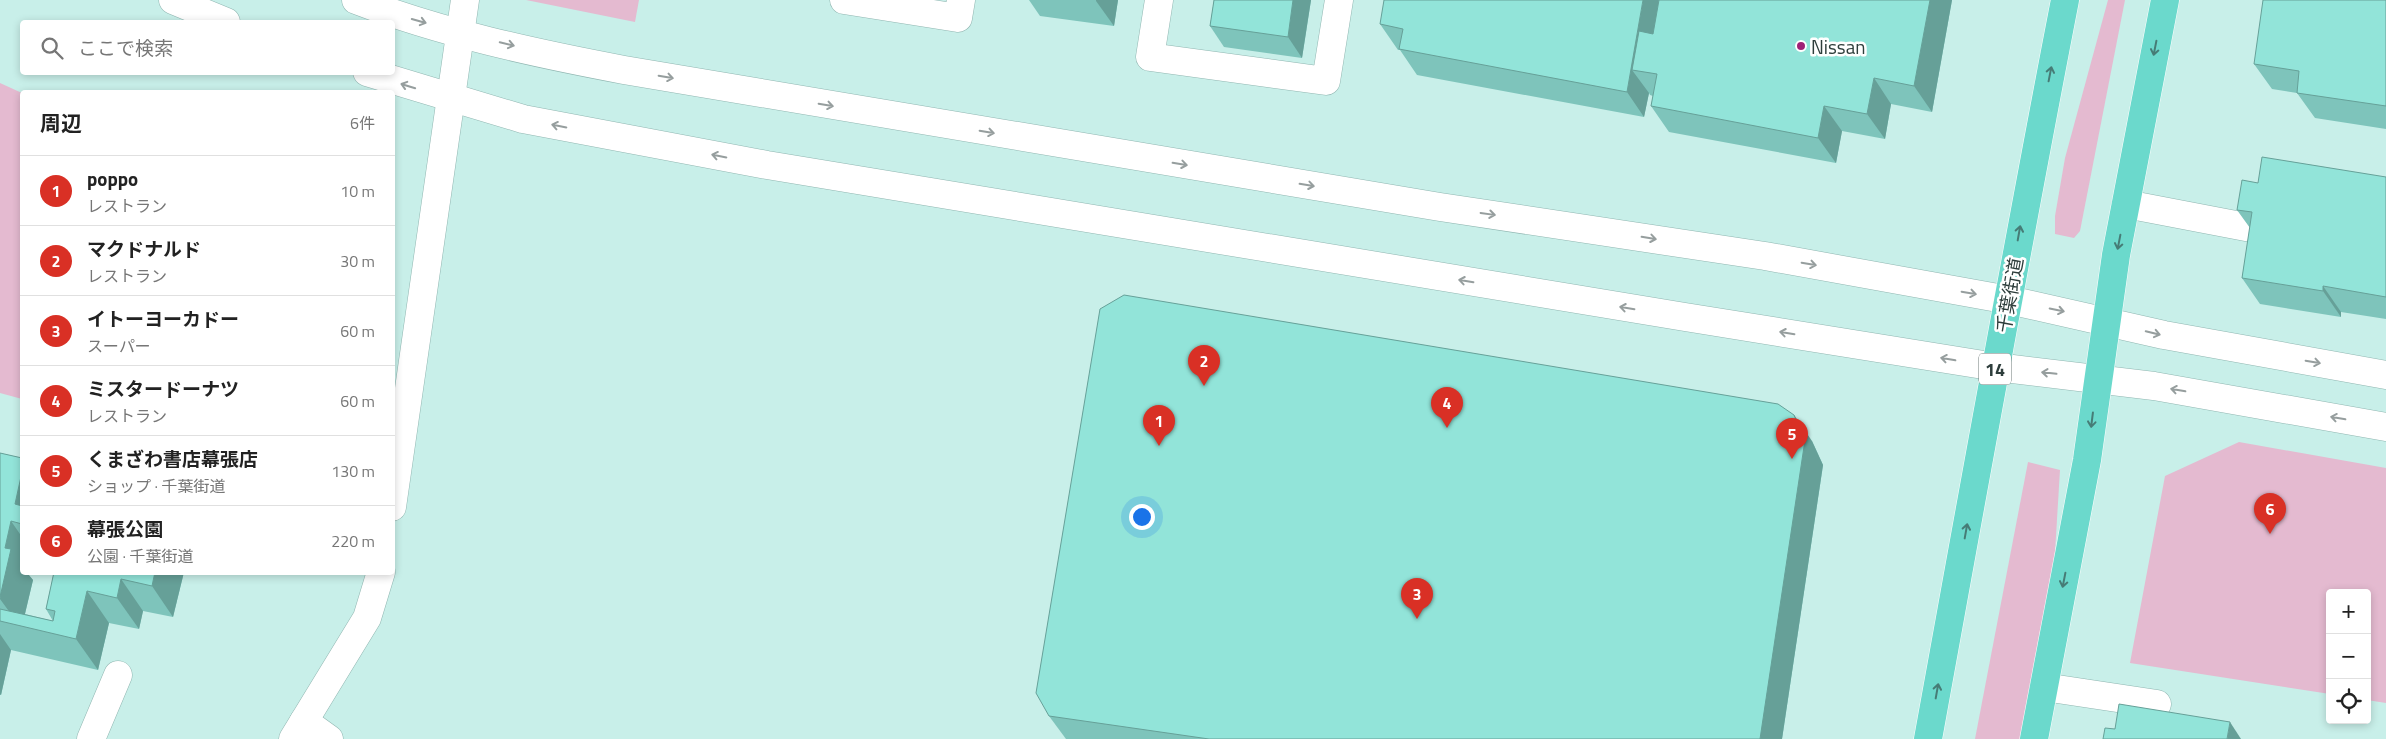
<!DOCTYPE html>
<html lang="ja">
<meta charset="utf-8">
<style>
:root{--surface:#fff;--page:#f2f2f2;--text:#222;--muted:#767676;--line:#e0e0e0;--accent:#d93025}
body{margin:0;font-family:"Titillium Web","Noto Sans JP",sans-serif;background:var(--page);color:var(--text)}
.controls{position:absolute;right:15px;bottom:15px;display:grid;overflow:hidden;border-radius:5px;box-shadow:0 2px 8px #0003}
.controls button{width:45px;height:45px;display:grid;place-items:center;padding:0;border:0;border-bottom:1px solid var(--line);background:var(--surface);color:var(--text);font:25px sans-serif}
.you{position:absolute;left:1141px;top:516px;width:18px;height:18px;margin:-12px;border:4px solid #fff;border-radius:50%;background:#1a73e8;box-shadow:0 0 0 8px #1a73e833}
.badge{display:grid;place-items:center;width:32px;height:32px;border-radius:50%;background:var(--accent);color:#fff;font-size:16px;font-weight:700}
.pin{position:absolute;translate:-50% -41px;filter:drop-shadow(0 1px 2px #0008)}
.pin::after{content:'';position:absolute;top:26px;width:18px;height:15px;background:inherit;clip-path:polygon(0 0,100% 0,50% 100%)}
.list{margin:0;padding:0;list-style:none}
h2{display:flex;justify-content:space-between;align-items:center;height:65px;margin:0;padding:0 20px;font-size:21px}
h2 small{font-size:16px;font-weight:400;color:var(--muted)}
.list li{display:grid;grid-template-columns:32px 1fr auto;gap:15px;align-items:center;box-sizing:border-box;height:70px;padding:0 20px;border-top:1px solid var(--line)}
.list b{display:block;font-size:19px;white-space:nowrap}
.list p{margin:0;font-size:16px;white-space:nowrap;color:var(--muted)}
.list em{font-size:16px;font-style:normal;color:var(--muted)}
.icon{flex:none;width:28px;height:28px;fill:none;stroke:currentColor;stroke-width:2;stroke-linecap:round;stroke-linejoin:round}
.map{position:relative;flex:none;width:2386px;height:739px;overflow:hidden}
.search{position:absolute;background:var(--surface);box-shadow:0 2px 8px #0003;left:20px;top:20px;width:375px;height:55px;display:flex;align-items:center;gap:12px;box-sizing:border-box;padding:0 18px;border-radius:5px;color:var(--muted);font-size:19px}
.panel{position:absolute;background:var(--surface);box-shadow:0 2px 8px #0003;left:20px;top:90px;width:375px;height:485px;border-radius:5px}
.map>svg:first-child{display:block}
.green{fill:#e4bad0}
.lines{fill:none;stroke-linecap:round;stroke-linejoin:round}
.minor-casing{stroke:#90b6b1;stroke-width:29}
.highway-casing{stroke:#fff;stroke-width:29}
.minor{stroke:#fff;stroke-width:28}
.highway{stroke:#6bd9cc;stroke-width:28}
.wall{fill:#7ec4bb}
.shaded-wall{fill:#66a098}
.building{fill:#92e4d9;stroke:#66a098}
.oneway{stroke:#969e9e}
.oneway2{stroke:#467c76}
.poi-dot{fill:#9f2176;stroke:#fff;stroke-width:2}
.labels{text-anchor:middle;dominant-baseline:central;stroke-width:5;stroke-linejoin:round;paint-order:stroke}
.shield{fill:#fff;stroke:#6d7876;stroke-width:1}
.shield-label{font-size:18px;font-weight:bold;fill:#2e3e3c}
.poi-label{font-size:19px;fill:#2e3e3c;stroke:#fff;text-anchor:start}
.street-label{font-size:19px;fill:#2e3e3c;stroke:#fff}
</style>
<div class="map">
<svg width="2386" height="739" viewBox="0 0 2386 739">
<rect width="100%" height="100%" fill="#c8efe9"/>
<g class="green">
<path d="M526 0H639L635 22Z"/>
<path d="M2108 0H2125L2080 231 2074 238 2055 234V216L2065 158Z"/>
<path d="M0 83 22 93V399L0 393Z"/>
<path d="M2239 442 2386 468V703L2367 700V593H2330V694L2130 663 2165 476Z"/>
<path d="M2028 462 2060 470 2054 569 2031 739H1975Z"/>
</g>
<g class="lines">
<g class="minor-casing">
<g id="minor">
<path d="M173 0 226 22"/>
<path d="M356 0C442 33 534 53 624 70L1440 207 1765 256 2009 300 2164 335 2386 375"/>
<path d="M844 0 958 18 961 0"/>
<path d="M1159 0 1150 57 1326 81 1339 0"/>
<path d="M367 72 523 119 767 165 1685 317 1996 367 2154 386 2386 427"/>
<path d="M2126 204 2246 227"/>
<path d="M392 507 465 0"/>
<path d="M2044 687 2157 704"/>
<path d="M304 721 329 739"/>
<path d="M91 739 118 675"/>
<path d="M293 739 367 618 381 572"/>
</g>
</g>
<g class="highway-casing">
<g id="highway">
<path d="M1928 739C1973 492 2017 246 2065 0"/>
<path d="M2034 739 2087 460 2116 255 2165 0"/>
</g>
</g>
<use href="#minor" class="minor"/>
<use href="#highway" class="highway"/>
</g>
<g class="wall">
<path d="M1029 0H1118L1114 26 1040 16Z"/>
<path d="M1214 0H1311L1302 58 1224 47 1210 26Z"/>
<path d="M1952 0 1932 112 1891 104 1885 139 1842 131 1836 163 1669 132 1651 106 1653 96 1650 95 1649 93 1644 117 1417 75 1400 50H1398L1380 24Z"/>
<path d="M2386 0V129L2315 118 2297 93 2272 89 2254 64Z"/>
<path d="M2386 177V319L2341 312V317L2260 304 2242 278 2250 228 2237 210 2258 183Z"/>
<path d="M1812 441 1823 465 1782 739H1066L1049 716Z"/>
<path d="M0 453 22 458V572L28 574 33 580 25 614 53 621 46 609 54 572H184L173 617 143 611 139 629 109 623 98 670 11 650 1 695H0Z"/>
</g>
<g class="shaded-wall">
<path d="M1096 0H1118L1114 26 1096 1Z"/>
<path d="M1293 0H1311L1302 58 1288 37Z"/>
<path d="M1643 0H1659L1652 73 1632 70 1649 93 1644 117 1627 92Z"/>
<path d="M1930 0H1952L1932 112 1914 86Z"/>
<path d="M1874 78 1891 104 1885 139 1867 114Z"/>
<path d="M1824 106 1842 131 1836 163 1818 138Z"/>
<path d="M2323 286 2341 312V317L2323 291Z"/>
<path d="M1794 415 1812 441 1823 465 1782 739H1760Z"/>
<path d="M22 472V515L15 504Z"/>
<path d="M11 521 22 537V572H29L28 574 33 580 22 626 19 625 0 599 5 548Z"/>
<path d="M155 572H184L173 617 152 586Z"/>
<path d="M121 579 143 611 139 629 117 598Z"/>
<path d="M87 591 109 623 98 670 76 639Z"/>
<path d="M0 634 11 650 1 695 0 694Z"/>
<path d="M2230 722 2241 739H2227Z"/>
</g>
<g class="building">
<path d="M1214 0H1293L1288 37 1210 26Z"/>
<path d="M1384 0H1643L1627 92 1399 49 1403 29 1380 24Z"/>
<path d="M1659 0H1930L1914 86 1874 78 1867 114 1824 106 1818 138 1651 106 1657 74 1632 70 1639 31 1653 34Z"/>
<path d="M2263 0H2386V106L2297 93 2299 71 2254 64Z"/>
<path d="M2262 157 2386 177V297L2323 286V291L2242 278 2252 212 2237 210 2242 180 2258 183Z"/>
<path d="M1124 295 1778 404 1794 415 1805 440 1760 739H1209L1049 716 1036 693 1100 309Z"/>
<path d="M0 453 22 458V472L15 504 22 506V524L11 521 5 548 11 549 0 597Z"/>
<path d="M54 572H155L152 586 121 579 117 598 87 591 76 639 0 621V609L53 621 55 611 46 609Z"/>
<path d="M2119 704 2230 722 2227 739H2103L2105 728 2115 729Z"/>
</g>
<defs><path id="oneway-shaft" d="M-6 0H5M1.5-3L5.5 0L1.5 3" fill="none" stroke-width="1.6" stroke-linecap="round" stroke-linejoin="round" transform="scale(1.25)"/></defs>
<g class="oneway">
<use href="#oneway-shaft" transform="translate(419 21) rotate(16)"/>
<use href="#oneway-shaft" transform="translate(507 44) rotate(14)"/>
<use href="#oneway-shaft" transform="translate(666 77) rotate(10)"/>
<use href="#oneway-shaft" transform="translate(408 86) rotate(-163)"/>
<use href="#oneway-shaft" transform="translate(826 105) rotate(10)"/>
<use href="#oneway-shaft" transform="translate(559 126) rotate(-169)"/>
<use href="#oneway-shaft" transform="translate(987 132) rotate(10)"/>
<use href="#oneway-shaft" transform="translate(719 156) rotate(-169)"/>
<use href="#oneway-shaft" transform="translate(1180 164) rotate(9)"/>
<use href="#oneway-shaft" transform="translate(1307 185) rotate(9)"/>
<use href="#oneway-shaft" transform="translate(1488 214) rotate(8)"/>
<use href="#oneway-shaft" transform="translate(1649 238) rotate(9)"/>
<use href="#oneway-shaft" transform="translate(1809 264) rotate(10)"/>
<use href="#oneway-shaft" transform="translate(1466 281) rotate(-171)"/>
<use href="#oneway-shaft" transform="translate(1969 293) rotate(10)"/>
<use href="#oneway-shaft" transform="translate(1627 308) rotate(-171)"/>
<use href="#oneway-shaft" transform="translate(2057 310) rotate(12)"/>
<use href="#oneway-shaft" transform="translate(1787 333) rotate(-171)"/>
<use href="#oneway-shaft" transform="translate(2153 333) rotate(14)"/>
<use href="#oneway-shaft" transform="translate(1948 359) rotate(-170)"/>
<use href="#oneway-shaft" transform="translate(2313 362) rotate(10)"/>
<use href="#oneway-shaft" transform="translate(2049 373) rotate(-174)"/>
<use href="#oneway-shaft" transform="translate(2178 390) rotate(-170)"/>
<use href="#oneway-shaft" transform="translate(2338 418) rotate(-170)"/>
</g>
<g class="oneway2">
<use href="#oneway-shaft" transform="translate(2155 48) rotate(101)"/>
<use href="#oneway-shaft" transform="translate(2050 74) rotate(-79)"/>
<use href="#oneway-shaft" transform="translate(2019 233) rotate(-80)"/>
<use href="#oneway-shaft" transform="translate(2119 242) rotate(101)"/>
<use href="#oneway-shaft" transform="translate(2092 420) rotate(97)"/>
<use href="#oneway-shaft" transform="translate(1966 531) rotate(-80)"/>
<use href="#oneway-shaft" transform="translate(2064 580) rotate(101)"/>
<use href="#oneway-shaft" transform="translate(1937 691) rotate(-80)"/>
</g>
<circle class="poi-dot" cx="1801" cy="46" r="5"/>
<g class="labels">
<rect class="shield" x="1979" y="353.5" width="32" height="31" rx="4"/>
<g class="shield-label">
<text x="1995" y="369">14</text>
</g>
<g class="poi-label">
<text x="1811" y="46">Nissan</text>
</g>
<g class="street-label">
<text transform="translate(2009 295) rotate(-80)">千葉街道</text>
</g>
</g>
</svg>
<div class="controls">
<button>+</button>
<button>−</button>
<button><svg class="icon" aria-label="locate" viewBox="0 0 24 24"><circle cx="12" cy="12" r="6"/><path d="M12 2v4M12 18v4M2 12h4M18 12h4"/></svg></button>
</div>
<div class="you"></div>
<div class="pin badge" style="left:1159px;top:446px">1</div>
<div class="pin badge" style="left:1204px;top:386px">2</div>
<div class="pin badge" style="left:1417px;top:619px">3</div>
<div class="pin badge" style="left:1447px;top:428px">4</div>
<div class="pin badge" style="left:1792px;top:459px">5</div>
<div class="pin badge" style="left:2270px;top:534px">6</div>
<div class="search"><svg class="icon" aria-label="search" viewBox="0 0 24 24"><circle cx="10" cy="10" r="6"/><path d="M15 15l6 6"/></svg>ここで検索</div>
<section class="panel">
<h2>周辺<small>6件</small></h2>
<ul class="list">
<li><span class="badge">1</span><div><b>poppo</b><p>レストラン</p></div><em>10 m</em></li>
<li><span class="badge">2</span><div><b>マクドナルド</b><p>レストラン</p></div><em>30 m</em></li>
<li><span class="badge">3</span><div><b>イトーヨーカドー</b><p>スーパー</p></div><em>60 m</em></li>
<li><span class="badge">4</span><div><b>ミスタードーナツ</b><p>レストラン</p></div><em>60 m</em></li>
<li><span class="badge">5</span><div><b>くまざわ書店幕張店</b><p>ショップ · 千葉街道</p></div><em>130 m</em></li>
<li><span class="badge">6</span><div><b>幕張公園</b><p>公園 · 千葉街道</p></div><em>220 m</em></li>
</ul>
</section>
</div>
